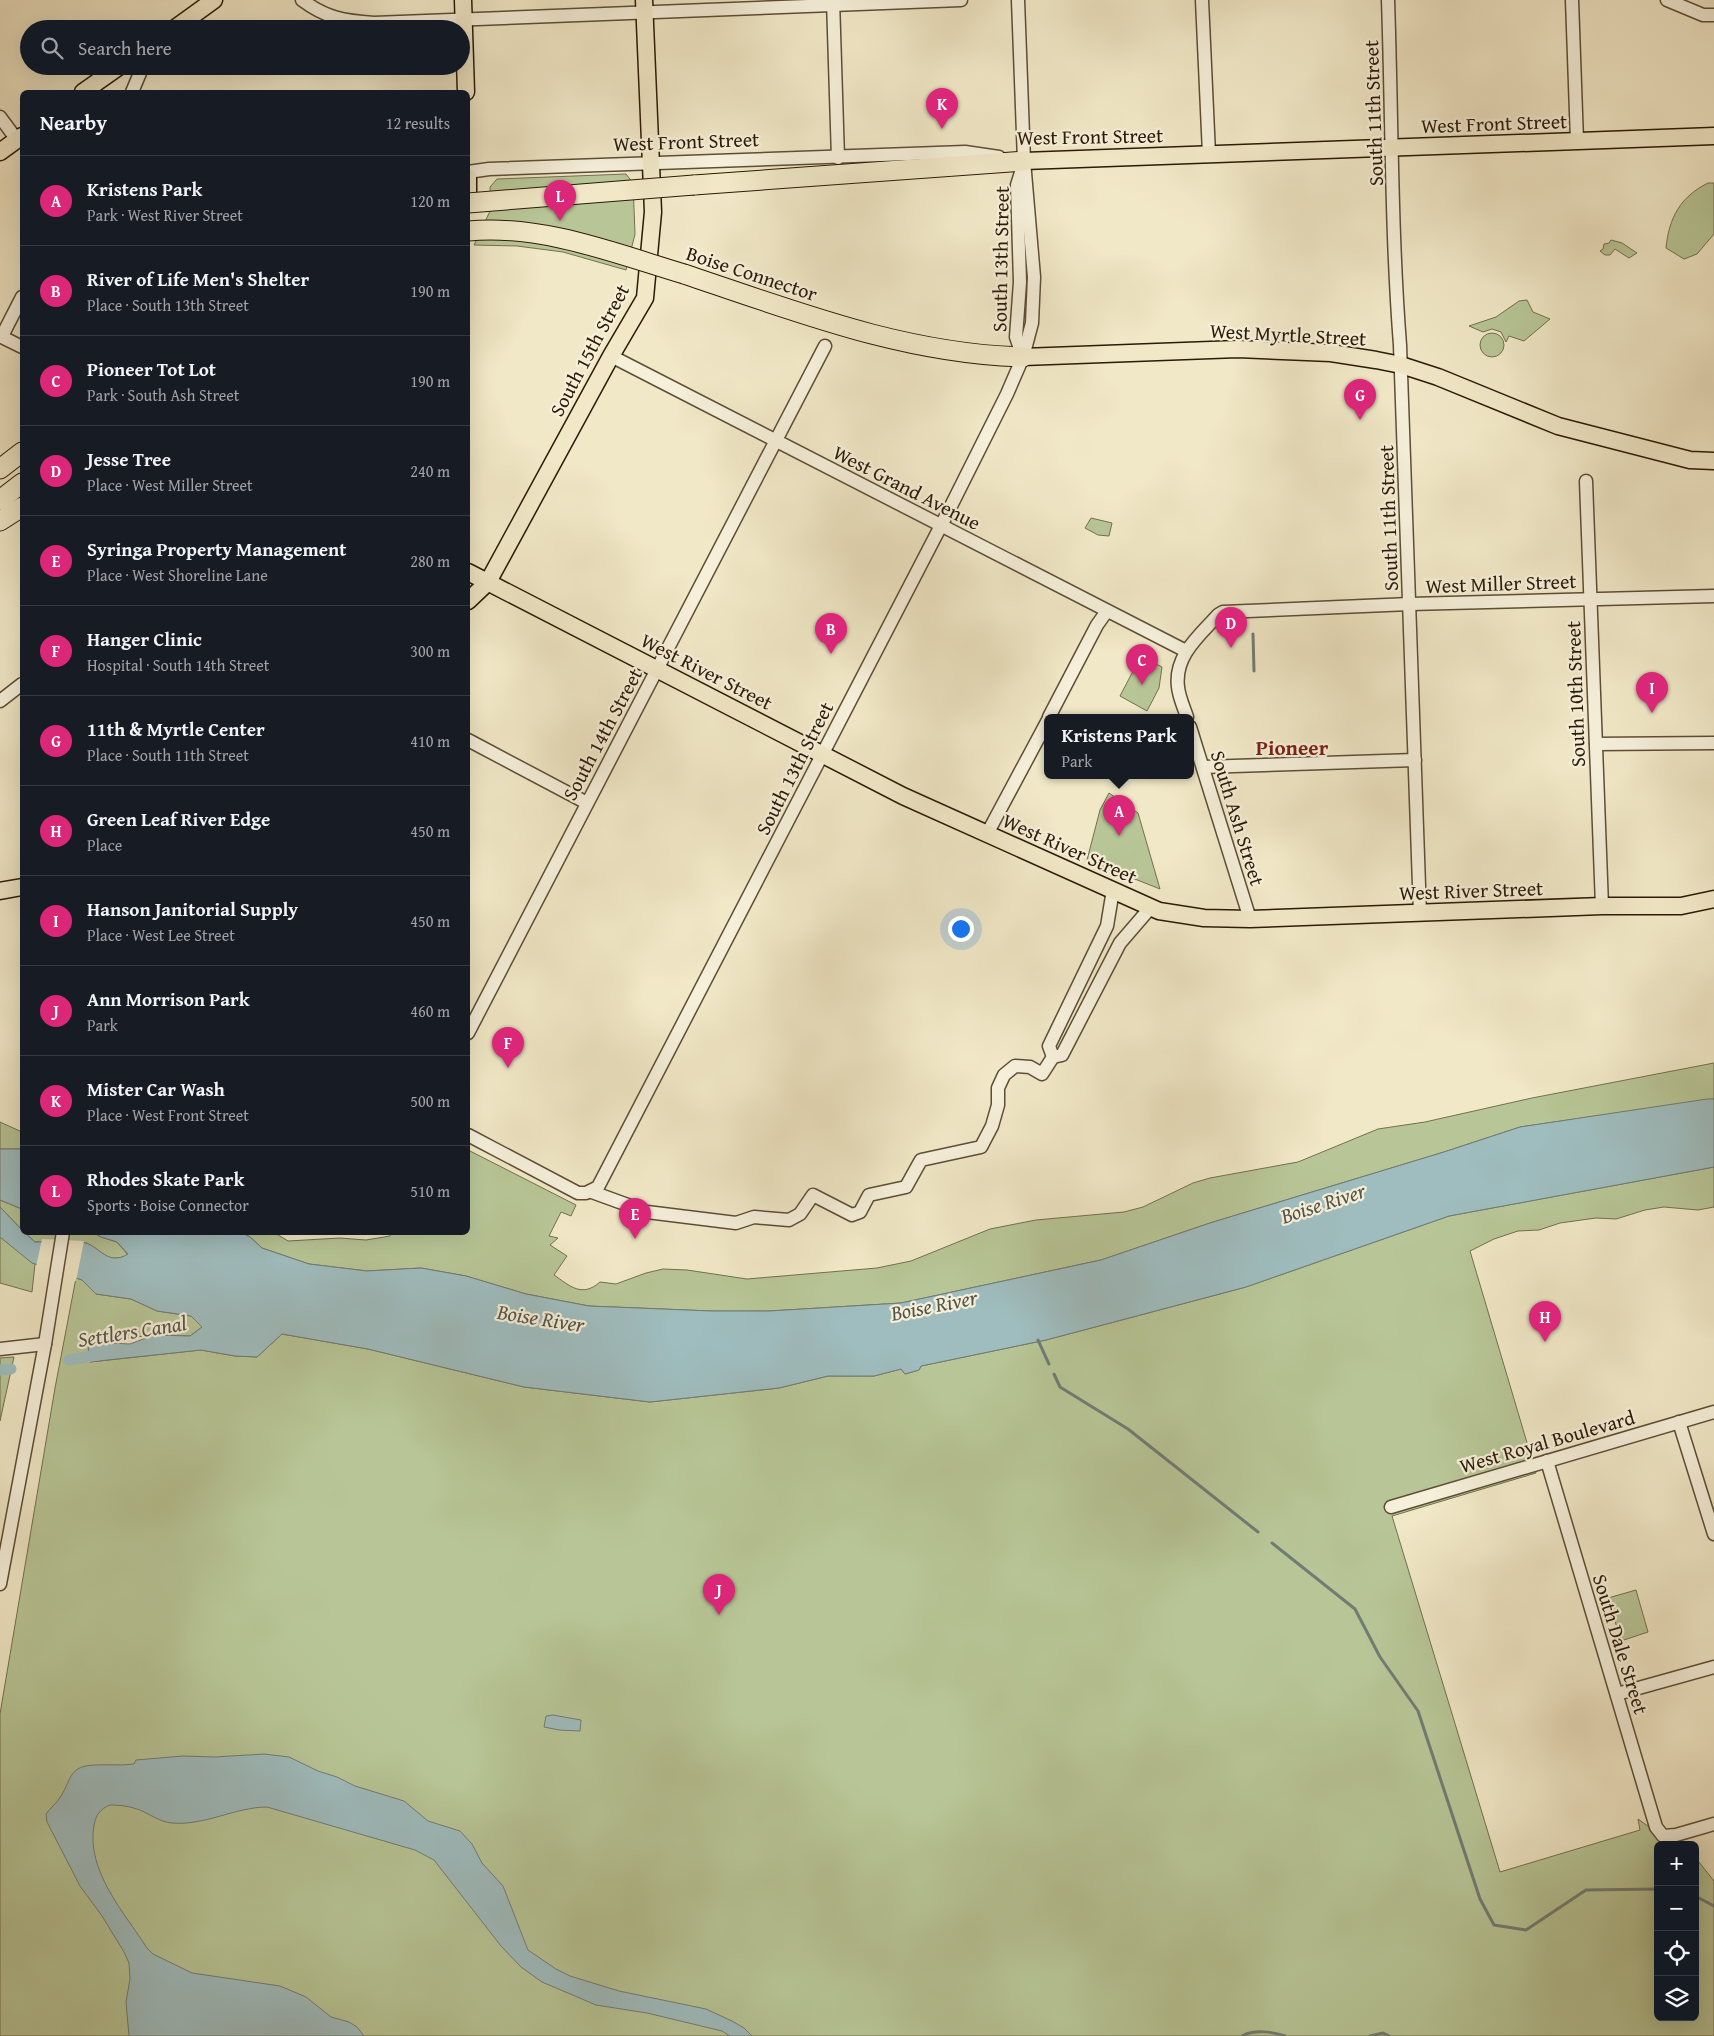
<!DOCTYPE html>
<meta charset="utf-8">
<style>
:root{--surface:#171b24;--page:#242831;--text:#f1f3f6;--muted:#9ea1a6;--line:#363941;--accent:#db2777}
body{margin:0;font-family:"Gentium Book Plus",serif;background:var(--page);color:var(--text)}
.controls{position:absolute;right:15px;bottom:15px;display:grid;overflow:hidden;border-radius:8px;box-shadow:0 5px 20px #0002}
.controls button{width:45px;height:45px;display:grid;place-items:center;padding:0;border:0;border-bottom:1px solid var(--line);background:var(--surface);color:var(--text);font:25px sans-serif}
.you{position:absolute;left:960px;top:928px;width:18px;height:18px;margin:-12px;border:4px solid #fff;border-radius:50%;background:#1a73e8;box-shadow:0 0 0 8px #1a73e833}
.badge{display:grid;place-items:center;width:32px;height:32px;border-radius:50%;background:var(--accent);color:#fff;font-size:16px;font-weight:700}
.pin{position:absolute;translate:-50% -41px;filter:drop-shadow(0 1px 2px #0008)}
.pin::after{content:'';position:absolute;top:26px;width:18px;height:15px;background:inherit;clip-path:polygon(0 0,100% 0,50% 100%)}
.popup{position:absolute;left:1044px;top:714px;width:150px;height:65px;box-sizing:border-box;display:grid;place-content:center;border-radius:8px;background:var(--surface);filter:drop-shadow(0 1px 4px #0005);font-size:16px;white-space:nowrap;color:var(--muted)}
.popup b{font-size:19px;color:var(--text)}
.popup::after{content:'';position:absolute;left:50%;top:100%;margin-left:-10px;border:10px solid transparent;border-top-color:var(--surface)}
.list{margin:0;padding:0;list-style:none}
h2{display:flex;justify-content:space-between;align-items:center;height:65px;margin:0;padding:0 20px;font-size:21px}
h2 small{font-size:16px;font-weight:400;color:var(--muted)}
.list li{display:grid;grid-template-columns:32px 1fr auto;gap:15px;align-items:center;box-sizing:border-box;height:90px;padding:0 20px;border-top:1px solid var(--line)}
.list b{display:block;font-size:19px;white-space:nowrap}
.list p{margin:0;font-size:16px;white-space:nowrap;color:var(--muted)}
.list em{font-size:16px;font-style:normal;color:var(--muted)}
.icon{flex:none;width:28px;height:28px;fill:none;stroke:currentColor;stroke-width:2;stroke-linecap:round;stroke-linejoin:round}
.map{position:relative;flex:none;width:1714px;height:2036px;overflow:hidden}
.search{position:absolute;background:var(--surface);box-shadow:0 5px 20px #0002;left:20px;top:20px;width:450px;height:55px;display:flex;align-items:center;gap:12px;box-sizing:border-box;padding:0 18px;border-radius:28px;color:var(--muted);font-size:19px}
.panel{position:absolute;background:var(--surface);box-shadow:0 5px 20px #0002;left:20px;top:90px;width:450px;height:1145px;border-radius:8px}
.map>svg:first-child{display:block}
.green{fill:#b8c697;stroke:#72704e}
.water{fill:#9fbdbf;stroke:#717c75}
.pier{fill:#f1e8c7}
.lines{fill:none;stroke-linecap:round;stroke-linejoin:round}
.stream{stroke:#717c75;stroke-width:3}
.canal{stroke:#9fbdbf;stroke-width:11}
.minor-casing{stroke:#5c4e36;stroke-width:15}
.major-casing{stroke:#2b1a06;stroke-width:19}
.highway-casing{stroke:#2b1a06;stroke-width:21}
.minor{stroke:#f6f0db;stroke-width:12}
.major{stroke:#f1e8c7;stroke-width:16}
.highway{stroke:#f1e8c7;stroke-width:19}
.highway-bridge-casing{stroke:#2b1a06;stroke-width:21;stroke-linecap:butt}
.highway-bridge{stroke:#f1e8c7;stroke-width:19}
.labels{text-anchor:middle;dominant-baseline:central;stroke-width:4.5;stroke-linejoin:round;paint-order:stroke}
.street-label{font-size:20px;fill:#2b1a06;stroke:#f6f0db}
.neighbourhood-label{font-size:21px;font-weight:bold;fill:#7a1f14;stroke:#f6f0db}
.water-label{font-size:21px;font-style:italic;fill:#545347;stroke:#f6f0db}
</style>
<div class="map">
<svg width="1714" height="2036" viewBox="0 0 1714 2036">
<rect width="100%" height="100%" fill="#f1e8c7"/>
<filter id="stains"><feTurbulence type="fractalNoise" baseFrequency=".004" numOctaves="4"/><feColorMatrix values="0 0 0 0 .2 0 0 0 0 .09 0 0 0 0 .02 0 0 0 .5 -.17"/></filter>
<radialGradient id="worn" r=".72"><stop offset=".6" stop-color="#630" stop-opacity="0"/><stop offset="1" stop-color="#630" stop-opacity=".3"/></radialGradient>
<g class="green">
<path d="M626 174 633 183 635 234 626 270 563 252 517 246 474 245 491 209 490 187 497 179Z"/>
<path d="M1708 183H1714V234L1697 254 1684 259 1666 248C1669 218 1680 197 1708 183Z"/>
<path d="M1611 240 1622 243 1637 253 1629 258 1615 249 1610 255H1605L1600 251 1603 249 1604 244 1609 243Z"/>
<path d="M1527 300 1533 312 1550 319 1524 341 1509 336 1506 342 1501 332 1492 329 1483 332 1469 326 1496 317 1519 301Z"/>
<circle cx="1492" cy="345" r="12"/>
<path d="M1091 518 1112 523 1109 536 1098 535 1085 528Z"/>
<path d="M1141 656 1162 667 1159 688 1147 711 1120 696Z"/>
<path d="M1109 793 1138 813 1160 889 1087 860 1100 810Z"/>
<path d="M1714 1063V1099L1520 1127 1444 1152 1210 1223 1101 1260 901 1303 770 1311H711L589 1306 526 1294 466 1276 421 1268 367 1271 309 1264 262 1248 250 1237 242 1233H275L288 1241 340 1238 366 1240 390 1236 392 1232H468V1150L576 1205 571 1216 561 1212 549 1236 558 1238 550 1245 567 1256 554 1275C570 1286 582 1298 600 1282L616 1284 646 1273 663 1269 687 1270 747 1279 877 1268 911 1261 990 1229 1036 1220 1124 1212 1143 1207 1193 1183 1210 1178 1298 1162 1378 1129 1425 1122 1532 1098Z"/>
<path d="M0 1122 22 1132V1149H0Z"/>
<path d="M1714 1167V1207L1698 1210 1664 1207 1645 1210 1616 1219 1596 1218 1560 1223 1539 1230 1518 1231 1494 1239 1470 1251 1536 1473 1392 1516 1500 1872 1640 1830 1638 1819 1674 1845H1658V2017H1695V1857L1714 1881V2036H0V1714L55 1388 76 1278 82 1280 96 1294 131 1299 157 1311 191 1316 202 1327 190 1336 154 1335 89 1342 90 1362 201 1350 235 1356 257 1357 282 1334 368 1349 524 1387 650 1402 779 1388 828 1376H874L901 1369 905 1374 919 1370 921 1366 1046 1340 1246 1287 1449 1216Z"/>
<path d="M0 1200 22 1209V1230L0 1207Z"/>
<path d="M25 1233H94L101 1237 117 1242 128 1255C106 1265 102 1249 86 1243 77 1241 45 1242 35 1242Z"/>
<path d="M0 1237 35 1264 32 1292 0 1283Z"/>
<path d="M14 1357 0 1421V1358Z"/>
<path d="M1636 1590 1648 1632 1621 1641 1608 1598Z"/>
</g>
<g class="water">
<path d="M1707 1099H1714V1167L1449 1216 1246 1287 1046 1340 921 1366 919 1370 905 1374 901 1369 874 1376H828L779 1388 650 1402 524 1387 368 1349 282 1334 257 1357 235 1356 201 1350 89 1362 88 1342 130 1344 154 1335 190 1336 202 1327 191 1316 157 1311 131 1299 96 1294 82 1280 32 1263 0 1237V1207L22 1230V1232L25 1233 35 1242C47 1242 75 1240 86 1243 101 1248 108 1266 128 1254L117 1242 101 1237 94 1233H242L250 1237 262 1248 309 1264 367 1271 421 1268 466 1276 526 1294 589 1306 711 1311H770L901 1303 1101 1260 1210 1223 1444 1152 1520 1127Z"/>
<path d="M0 1149H22V1209L0 1200Z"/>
<path d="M553 1715 581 1720 580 1731 559 1730 544 1727 546 1716Z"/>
<path d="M264 1754 289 1757 318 1771 337 1777 355 1786 404 1801 428 1821 460 1831 472 1844 482 1863 503 1886 528 1950 556 1969 570 1976 619 1991 706 2009 732 2021 744 2028 752 2036H730L722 2031 647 2013 596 2005 542 1982 521 1967 501 1946 434 1860 415 1850 267 1807C236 1807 204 1826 172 1823 159 1822 149 1813 137 1809 128 1806 119 1805 110 1805 100 1809 96 1815 94 1825 86 1871 124 1912 147 1948L153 1954 192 1973 280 1986 306 1997 331 2017 349 2022 357 2027 364 2036H129L126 2002 130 1979 129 1963 124 1952 102 1916 80 1886 47 1822 46 1814C51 1807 57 1803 61 1796 72 1778 69 1766 95 1765 108 1764 120 1766 134 1764L136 1760 183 1756 215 1757Z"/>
</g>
<path class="pier" d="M42 1239 84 1241 76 1281 36 1267Z"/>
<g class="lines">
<g class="stream">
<path d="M1253 634 1254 671"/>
<path d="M1038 1340 1049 1364"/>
<path d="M1054 1374 1060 1387 1128 1429 1258 1532"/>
<path d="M1272 1543 1355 1609 1380 1657 1418 1711 1480 1899 1494 1925 1526 1930 1586 1890 1658 1889"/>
<path d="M1695 1896 1714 1906"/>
<path d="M1242 2036C1254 2029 1273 2032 1285 2036"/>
<path d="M1370 2036 1383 2033 1389 2036"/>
</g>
<g class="canal">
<path d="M69 1360 103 1354"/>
<path d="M0 1370 11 1369"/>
</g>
<g class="minor-casing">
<g id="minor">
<path d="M302 0C326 18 344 21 374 23L961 0"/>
<path d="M833 0 838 158"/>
<path d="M1202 0 1209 154"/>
<path d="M1388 0C1392 115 1391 230 1400 345L1420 914"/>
<path d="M1572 0 1577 141"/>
<path d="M1667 0 1703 15H1714"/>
<path d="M132 92 143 66"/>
<path d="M0 117 17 140"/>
<path d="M468 172 489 169 965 152 999 157"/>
<path d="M0 336 22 347"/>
<path d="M2 336 22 297"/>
<path d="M611 356 1186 651"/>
<path d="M1023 357 1016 337 1020 282 1017 185 1023 166"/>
<path d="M1586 481 1602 906"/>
<path d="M0 701 22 684"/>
<path d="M1049 717 1097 625 1107 611"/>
<path d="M1187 717C1184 708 1179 697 1178 687 1174 656 1199 636 1218 615L1223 612 1410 604 1714 596"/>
<path d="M1190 727 1250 919"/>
<path d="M468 740 587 803"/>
<path d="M1596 744 1714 743"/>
<path d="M1203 767 1415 760"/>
<path d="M987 834 1048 720"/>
<path d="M468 1033 825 346"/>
<path d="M1053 1057 1049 1046 1107 926 1113 890"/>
<path d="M468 1135 578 1193H586L598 1187 947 514 1007 394 1023 357 1032 323 1034 277 1024 161 1018 0"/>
<path d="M592 1192 647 1212 736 1223 754 1217 789 1220 800 1214 813 1195 852 1215 860 1212 869 1195 906 1187 921 1160 981 1147 992 1126 998 1105V1088L1004 1075 1015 1066 1030 1067 1042 1074 1053 1057 1062 1055 1120 943 1151 907"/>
<path d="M0 1349 45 1344"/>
<path d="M1679 1422 1714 1534"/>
<path d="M1547 1461 1656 1827 1663 1836 1676 1835 1714 1824"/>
<path d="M1391 1507 1714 1412"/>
<path d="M0 1584 45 1344 63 1232"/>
<path d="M1617 1694 1714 1667"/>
</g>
</g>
<g class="major-casing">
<g id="major">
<path d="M463 0 466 92"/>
<path d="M174 29 214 0"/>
<path d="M83 92 120 66"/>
<path d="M0 152 22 136"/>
<path d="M1024 161 1714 136"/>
<path d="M468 177V194"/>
<path d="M1023 357 1238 349 1331 353 1376 360 1401 365 1438 377 1558 426 1690 460 1714 461"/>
<path d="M468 572 903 796 1159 911 1204 918 1250 919 1602 906H1681L1714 899"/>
<path d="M468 601 488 582 611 356 645 298 653 212 644 0"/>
<path d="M0 891 22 887"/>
</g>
</g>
<g class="highway-casing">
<g id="highway">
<path d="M694 185 1024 161"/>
<path d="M684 274C795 311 904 354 1023 357"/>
<path d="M0 469 22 452"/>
<path d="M0 500 22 483"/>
<path d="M0 521 22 507"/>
</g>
</g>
<use href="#minor" class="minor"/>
<use href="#major" class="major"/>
<use href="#highway" class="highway"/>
<g class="highway-bridge-casing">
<g id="highway-bridge">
<path d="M468 203 694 185"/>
<path d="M468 231C541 224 614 253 684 274"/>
</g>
</g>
<use href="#highway-bridge" class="highway-bridge"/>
</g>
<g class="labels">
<g class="street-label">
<text transform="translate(1373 113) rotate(-92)">South 11th Street</text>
<text transform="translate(1494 123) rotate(-2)">West Front Street</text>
<text transform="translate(1090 136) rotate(-1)">West Front Street</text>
<text transform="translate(686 141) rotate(-2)">West Front Street</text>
<text transform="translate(1000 259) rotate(-89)">South 13th Street</text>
<text transform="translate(752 273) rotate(18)">Boise Connector</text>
<text transform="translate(1288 334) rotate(3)">West Myrtle Street</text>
<text transform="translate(589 350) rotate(-62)">South 15th Street</text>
<text transform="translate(907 487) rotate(27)">West Grand Avenue</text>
<text transform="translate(1388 518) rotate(-92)">South 11th Street</text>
<text transform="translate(1501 583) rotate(-2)">West Miller Street</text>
<text transform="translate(707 671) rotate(27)">West River Street</text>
<text transform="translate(1575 694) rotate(-92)">South 10th Street</text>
<text transform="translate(602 734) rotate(-62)">South 14th Street</text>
<text transform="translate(794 768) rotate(-63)">South 13th Street</text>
<text transform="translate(1238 818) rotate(73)">South Ash Street</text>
<text transform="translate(1070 848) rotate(24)">West River Street</text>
<text transform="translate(1471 890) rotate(-2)">West River Street</text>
<text transform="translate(1547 1441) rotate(-16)">West Royal Boulevard</text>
<text transform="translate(1621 1644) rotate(73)">South Dale Street</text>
</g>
<g class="neighbourhood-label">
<text x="1292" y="747">Pioneer</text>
</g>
<g class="water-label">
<text transform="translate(1323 1203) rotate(-18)">Boise River</text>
<text transform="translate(934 1305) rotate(-11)">Boise River</text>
<text transform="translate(541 1318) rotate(9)">Boise River</text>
<text transform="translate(132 1331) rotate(-9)">Settlers Canal</text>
</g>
</g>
<rect width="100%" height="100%" filter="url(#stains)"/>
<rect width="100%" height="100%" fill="url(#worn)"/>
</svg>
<div class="controls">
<button>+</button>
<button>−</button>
<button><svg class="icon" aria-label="locate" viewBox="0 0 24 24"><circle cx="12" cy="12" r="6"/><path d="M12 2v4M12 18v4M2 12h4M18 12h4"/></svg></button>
<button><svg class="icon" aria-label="layers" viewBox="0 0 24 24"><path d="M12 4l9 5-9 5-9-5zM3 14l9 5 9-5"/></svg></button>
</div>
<div class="you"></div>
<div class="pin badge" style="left:1119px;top:836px">A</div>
<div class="popup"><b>Kristens Park</b>Park</div>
<div class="pin badge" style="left:831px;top:654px">B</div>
<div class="pin badge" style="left:1142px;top:685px">C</div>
<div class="pin badge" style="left:1231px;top:648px">D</div>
<div class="pin badge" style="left:635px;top:1239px">E</div>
<div class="pin badge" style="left:508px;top:1068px">F</div>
<div class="pin badge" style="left:1360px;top:420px">G</div>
<div class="pin badge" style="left:1545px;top:1342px">H</div>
<div class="pin badge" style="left:1652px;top:713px">I</div>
<div class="pin badge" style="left:719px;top:1615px">J</div>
<div class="pin badge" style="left:942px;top:129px">K</div>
<div class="pin badge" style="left:560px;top:221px">L</div>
<div class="search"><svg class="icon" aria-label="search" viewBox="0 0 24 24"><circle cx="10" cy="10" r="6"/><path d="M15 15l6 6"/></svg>Search here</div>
<section class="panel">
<h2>Nearby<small>12 results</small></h2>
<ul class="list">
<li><span class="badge">A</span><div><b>Kristens Park</b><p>Park · West River Street</p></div><em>120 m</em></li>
<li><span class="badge">B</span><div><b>River of Life Men's Shelter</b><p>Place · South 13th Street</p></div><em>190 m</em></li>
<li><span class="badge">C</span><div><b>Pioneer Tot Lot</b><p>Park · South Ash Street</p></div><em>190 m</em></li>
<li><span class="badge">D</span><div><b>Jesse Tree</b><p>Place · West Miller Street</p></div><em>240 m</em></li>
<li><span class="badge">E</span><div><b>Syringa Property Management</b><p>Place · West Shoreline Lane</p></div><em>280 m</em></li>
<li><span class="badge">F</span><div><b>Hanger Clinic</b><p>Hospital · South 14th Street</p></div><em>300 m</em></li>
<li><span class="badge">G</span><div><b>11th &amp; Myrtle Center</b><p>Place · South 11th Street</p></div><em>410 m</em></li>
<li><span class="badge">H</span><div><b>Green Leaf River Edge</b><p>Place</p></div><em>450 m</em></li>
<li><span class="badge">I</span><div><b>Hanson Janitorial Supply</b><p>Place · West Lee Street</p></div><em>450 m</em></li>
<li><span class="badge">J</span><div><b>Ann Morrison Park</b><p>Park</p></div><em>460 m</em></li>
<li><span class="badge">K</span><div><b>Mister Car Wash</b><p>Place · West Front Street</p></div><em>500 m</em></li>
<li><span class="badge">L</span><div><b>Rhodes Skate Park</b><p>Sports · Boise Connector</p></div><em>510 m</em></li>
</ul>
</section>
</div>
